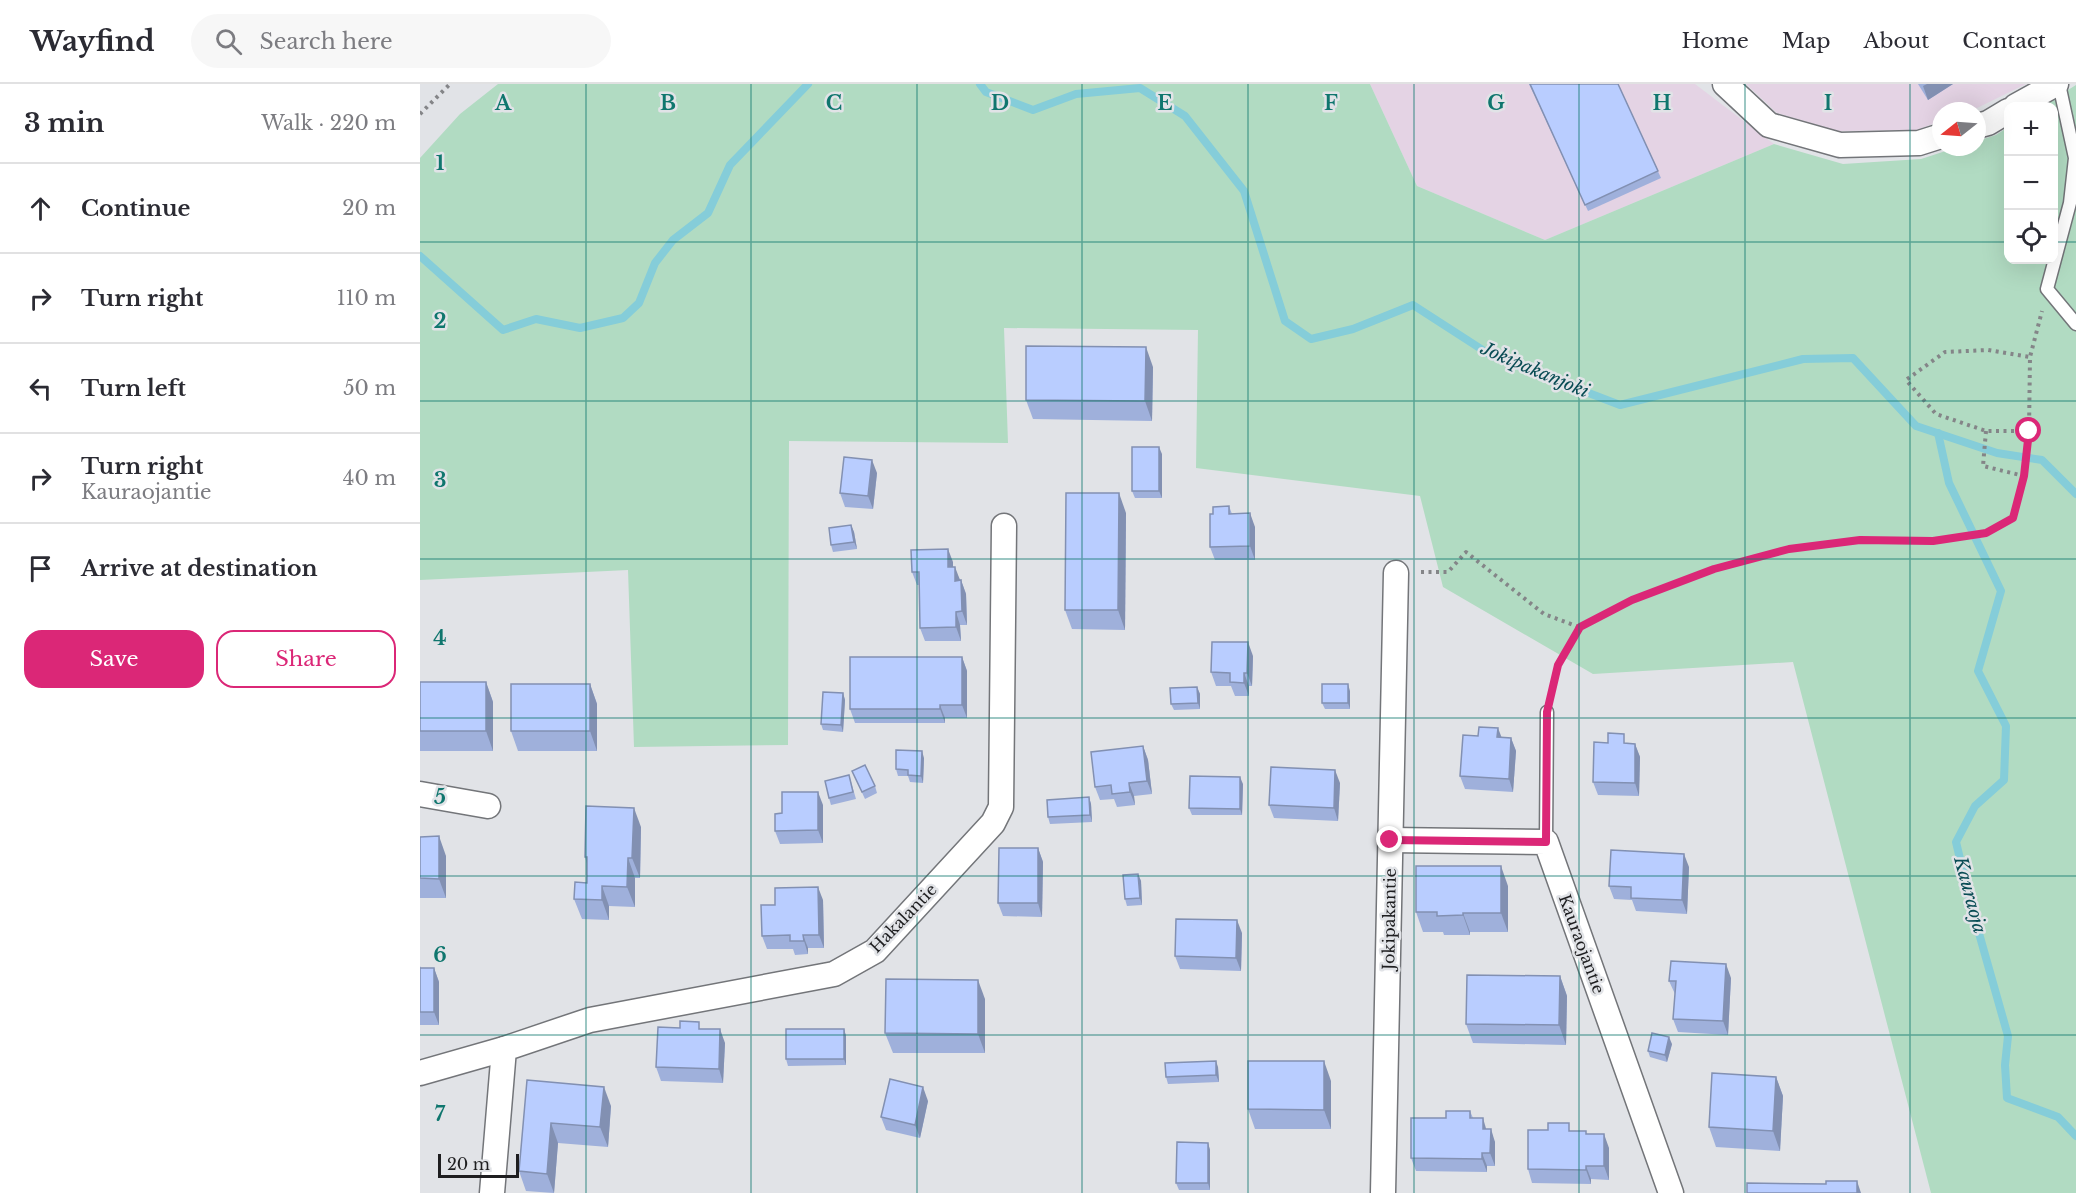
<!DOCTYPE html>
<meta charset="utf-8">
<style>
:root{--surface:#fff;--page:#f7f7f7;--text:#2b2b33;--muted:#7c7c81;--line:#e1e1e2;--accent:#db2777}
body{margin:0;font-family:"Libre Baskerville",serif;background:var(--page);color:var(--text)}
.controls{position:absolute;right:18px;top:18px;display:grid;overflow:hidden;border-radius:12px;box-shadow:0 6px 24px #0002}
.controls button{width:54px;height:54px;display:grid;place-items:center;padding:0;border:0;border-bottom:2px solid var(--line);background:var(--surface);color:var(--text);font:30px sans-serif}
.compass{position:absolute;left:1512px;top:18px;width:54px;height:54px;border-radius:50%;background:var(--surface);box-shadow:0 6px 24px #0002;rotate:253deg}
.scale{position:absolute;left:18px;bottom:15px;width:81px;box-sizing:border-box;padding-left:6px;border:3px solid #1e1e20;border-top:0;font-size:16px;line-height:21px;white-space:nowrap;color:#1e1e20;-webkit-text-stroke:4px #e1e3e7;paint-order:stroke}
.stop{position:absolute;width:18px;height:18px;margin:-14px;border:4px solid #db2777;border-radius:50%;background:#fff}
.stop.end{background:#db2777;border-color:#fff;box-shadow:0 2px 6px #0008}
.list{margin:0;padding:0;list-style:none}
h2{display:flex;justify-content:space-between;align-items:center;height:78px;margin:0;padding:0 24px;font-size:26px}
h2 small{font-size:20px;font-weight:400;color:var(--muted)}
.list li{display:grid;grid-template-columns:39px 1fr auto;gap:18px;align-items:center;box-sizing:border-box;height:90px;padding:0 24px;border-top:2px solid var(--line)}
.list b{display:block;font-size:22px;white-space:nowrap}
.list p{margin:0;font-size:20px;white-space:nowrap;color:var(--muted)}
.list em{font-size:20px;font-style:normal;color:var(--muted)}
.actions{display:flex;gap:12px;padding:18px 24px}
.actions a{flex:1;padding:14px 0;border:2px solid var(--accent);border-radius:18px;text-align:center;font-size:21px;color:var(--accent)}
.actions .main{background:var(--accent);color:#fff}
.icon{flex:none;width:33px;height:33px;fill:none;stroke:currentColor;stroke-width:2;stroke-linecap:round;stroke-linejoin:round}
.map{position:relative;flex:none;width:1656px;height:1109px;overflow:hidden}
header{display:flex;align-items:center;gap:36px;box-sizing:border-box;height:84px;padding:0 30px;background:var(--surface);border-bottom:2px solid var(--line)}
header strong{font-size:28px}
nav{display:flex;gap:33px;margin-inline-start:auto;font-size:21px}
.search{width:420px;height:54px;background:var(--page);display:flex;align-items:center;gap:15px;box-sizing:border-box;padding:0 21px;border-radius:33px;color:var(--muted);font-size:22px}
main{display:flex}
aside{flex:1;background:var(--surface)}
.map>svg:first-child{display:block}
.industrial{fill:#e4d3e4}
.green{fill:#b1dbc2}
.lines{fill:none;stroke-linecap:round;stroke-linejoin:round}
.stream{stroke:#85cdd9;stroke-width:8}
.lane-casing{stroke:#737579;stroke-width:15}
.street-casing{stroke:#737579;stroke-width:27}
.path{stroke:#848588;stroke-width:4;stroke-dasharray:3 4.5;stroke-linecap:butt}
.lane{stroke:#fff;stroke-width:12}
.street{stroke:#fff;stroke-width:24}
.wall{fill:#9fb0db}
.shaded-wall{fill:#8290b2}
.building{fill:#b9cdff;stroke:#8290b2;stroke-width:1.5}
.route{stroke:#db2777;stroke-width:8}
.grid{fill:none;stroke:#0f766e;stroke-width:1.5;stroke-opacity:0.55}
.labels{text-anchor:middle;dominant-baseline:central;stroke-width:5;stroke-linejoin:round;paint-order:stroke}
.street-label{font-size:16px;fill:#1e1e20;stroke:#e1e3e7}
.water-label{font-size:18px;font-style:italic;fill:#094c54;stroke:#e1e3e7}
.grid-label{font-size:20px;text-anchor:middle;font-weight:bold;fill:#0f766e;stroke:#e1e3e7;stroke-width:5;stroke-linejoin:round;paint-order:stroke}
</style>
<header>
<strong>Wayfind</strong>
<div class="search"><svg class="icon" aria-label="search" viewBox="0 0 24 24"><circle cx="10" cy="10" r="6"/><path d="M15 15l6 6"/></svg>Search here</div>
<nav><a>Home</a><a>Map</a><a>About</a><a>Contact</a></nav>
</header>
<main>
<aside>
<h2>3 min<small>Walk · 220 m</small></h2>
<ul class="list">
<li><svg class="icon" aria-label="ahead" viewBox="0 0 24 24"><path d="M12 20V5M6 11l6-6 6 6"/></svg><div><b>Continue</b></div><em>20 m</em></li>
<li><svg class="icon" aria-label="right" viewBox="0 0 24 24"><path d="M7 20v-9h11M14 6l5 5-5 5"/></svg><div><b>Turn right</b></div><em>110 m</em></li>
<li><svg class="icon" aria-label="left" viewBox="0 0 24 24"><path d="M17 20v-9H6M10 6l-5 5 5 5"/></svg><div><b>Turn left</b></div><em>50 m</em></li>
<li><svg class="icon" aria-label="right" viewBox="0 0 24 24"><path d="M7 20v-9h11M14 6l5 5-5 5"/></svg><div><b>Turn right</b><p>Kauraojantie</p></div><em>40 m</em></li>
<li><svg class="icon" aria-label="arrive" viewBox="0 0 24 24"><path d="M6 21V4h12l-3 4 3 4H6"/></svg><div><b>Arrive at destination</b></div></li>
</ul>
<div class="actions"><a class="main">Save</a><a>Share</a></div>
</aside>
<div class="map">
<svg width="1656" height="1109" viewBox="0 0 1656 1109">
<rect width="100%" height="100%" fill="#e1e3e7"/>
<g class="industrial">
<path d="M950 0H1275L1354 60 1125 156 997 102Z"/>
<path d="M1326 0H1606L1551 27H1521V37L1496 46 1418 47 1357 29Z"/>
</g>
<path class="green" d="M78 0H950L997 102 1125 156 1354 60 1423 80 1501 75 1538 63H1557V57L1576 51 1588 43V176H1634V22H1622L1656 1V1109H1511L1373 578 1173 590 1023 503 1000 412 776 384 778 246 584 244 588 359 369 357 368 661 214 663 208 486 0 496V74L40 30Z"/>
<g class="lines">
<g class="stream">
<path d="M560 0 566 8 613 26 656 10 720 4 765 32 824 107 865 237 891 255 933 245 993 221 1072 272 1200 321 1383 275 1433 274 1496 342 1577 369 1622 376 1656 410"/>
<path d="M0 172 83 246 116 235 160 244 203 234 219 219 235 179 253 156 288 129 310 81 388 0"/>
<path d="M1518 349 1529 399 1581 507 1558 587 1586 642 1584 696 1555 722 1536 758 1551 821 1588 952 1585 981 1587 1014 1638 1033 1656 1052"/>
</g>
<g class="lane-casing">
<g id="lane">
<path d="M1639 0 1655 74 1650 119 1627 205 1656 240"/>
<path d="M1126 758 1127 628"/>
</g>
</g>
<g class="street-casing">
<g id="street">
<path d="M1305 0 1349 41 1420 61 1499 59 1521 52"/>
<path d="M1596 22 1636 0"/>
<path d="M1557 42 1568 39 1588 27"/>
<path d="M0 710 68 722"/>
<path d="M970 756 1126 758 1251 1109"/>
<path d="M0 989 84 965"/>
<path d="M72 1109 84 965 170 936 414 890 455 867 573 739 581 723 584 442"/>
<path d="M963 1109 976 489"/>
</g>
</g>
<g class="path">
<path d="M0 30 30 0"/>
<path d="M1566 347 1563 382 1604 392"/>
<path d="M1609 347H1566L1516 330 1486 296 1525 268 1568 266 1610 273"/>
<path d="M1001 488H1028L1046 468 1124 530 1159 543"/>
<path d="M1131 609 1138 581 1160 543 1212 516 1294 485 1369 465 1440 456 1513 457 1566 449 1593 434 1604 392 1609 347 1610 273 1622 227"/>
</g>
<use href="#lane" class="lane"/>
<use href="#street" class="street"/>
</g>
<g class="wall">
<path d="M1109 0H1198L1241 94 1168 127Z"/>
<path d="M1498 0H1533L1508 16Z"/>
<path d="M733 283 732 337 613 335 606 316Z"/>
<path d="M742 370V414H715L712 407Z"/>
<path d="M457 389 453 425 425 423 420 409Z"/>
<path d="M809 422 812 430 835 443V476H795L790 463 793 430Z"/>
<path d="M706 429 705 546 652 545 645 526Z"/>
<path d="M431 441 434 448 437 465 413 468 411 461Z"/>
<path d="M533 478V483L540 496H541L546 510 547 541H540L541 557H505L500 544 499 501H497L492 488Z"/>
<path d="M833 572 832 602H829V612H815L811 602H796L791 588Z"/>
<path d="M542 573 547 587V634H525V639H435L430 625Z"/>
<path d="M0 598H66L73 618V667H0Z"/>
<path d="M170 600 177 620V667H98L91 647Z"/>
<path d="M777 603 780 610V625L754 626 751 620Z"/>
<path d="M930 607V625H905L902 619Z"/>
<path d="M423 609 425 616 423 648 403 646 401 640Z"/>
<path d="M1081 653 1091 654 1096 667 1093 708 1045 705 1040 692Z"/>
<path d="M1207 659 1215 660 1220 673 1219 712 1178 711 1173 698Z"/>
<path d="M723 662 728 676 732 710 714 712 715 721 697 723 694 715 680 716 675 703Z"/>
<path d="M504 674 503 699 490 698 488 692H478L476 685Z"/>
<path d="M432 687 455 702 457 709 445 715Z"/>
<path d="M429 691 436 715 411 721 409 714Z"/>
<path d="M920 699 918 737 854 734 849 721Z"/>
<path d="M823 700 822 731H772L769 724Z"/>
<path d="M669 713 671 720 672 738 630 740 628 733Z"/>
<path d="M403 721V759L360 760 355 747Z"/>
<path d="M221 743 220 794H215V823L189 822V836L162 835 154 815 167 799V780L165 773Z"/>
<path d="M0 753 26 772V814H0Z"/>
<path d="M618 764 623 778 622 833 583 832 578 819Z"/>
<path d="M1269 783 1267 830 1216 827 1212 816 1194 815 1189 802Z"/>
<path d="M718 790 721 797 722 821 707 822 705 815Z"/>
<path d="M1088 802V848H1050V851H1024L1023 848H1003L996 828Z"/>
<path d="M403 816 404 864H388V870L375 871 373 865H347L342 852 355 821Z"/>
<path d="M822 849 821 887 760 885 755 872Z"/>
<path d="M0 882 1 884H14L19 898V941H0Z"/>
<path d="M1140 892 1147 912 1146 961 1053 959 1046 940Z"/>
<path d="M1311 894 1308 951 1258 948 1253 935 1255 910 1249 897Z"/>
<path d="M565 915V969H473L465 949Z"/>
<path d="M281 945 305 959 303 999 241 997 236 983Z"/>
<path d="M424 945 426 952V981L368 982 366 975Z"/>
<path d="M1252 960 1247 978 1230 973 1228 967Z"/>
<path d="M798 983 799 998 748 1000 746 993Z"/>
<path d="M1356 993 1363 1012 1360 1067 1296 1063 1289 1043Z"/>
<path d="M107 996 191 1022 188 1063 138 1059 134 1109 106 1107 99 1087Z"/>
<path d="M911 997V1045H835L828 1025Z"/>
<path d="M508 1017 500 1054 466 1046 461 1033Z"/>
<path d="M1050 1027 1053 1034 1066 1045 1075 1058V1082H1067V1088L996 1087 991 1074 1026 1034Z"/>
<path d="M1152 1047 1168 1050 1189 1064V1096L1171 1095V1100L1112 1099 1108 1085Z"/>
<path d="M788 1059 790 1066V1106H759L756 1099Z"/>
</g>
<g class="shaded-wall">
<path d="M1507 0H1533L1508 16 1503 2Z"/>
<path d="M726 263 733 283 732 337 725 317Z"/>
<path d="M739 363 742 370V414L739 407Z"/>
<path d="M452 376 457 389 453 425 448 412Z"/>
<path d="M699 409 706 429 705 546 698 526Z"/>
<path d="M830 429 835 443V476L830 462Z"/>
<path d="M431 441 434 448 437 465 434 458Z"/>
<path d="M528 465 533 478V496L528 483Z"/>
<path d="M535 483 540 496 535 497Z"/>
<path d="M541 496 546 510 547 541 542 527Z"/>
<path d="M536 528 540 541 541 557 536 543Z"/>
<path d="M828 558 833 572 832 602 827 589Z"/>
<path d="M542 573 547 587V634L542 621Z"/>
<path d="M824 589 829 602V612L824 599Z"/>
<path d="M66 598 73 618V667L66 647Z"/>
<path d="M170 600 177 620V667L170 647Z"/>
<path d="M928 600 930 607V625L928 619Z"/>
<path d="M777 603 780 610V625L778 619Z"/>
<path d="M423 609 425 616 423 648 421 641Z"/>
<path d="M520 621 525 634V639L520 625Z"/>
<path d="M1078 644 1083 657 1077 653Z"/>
<path d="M1091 654 1096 667 1093 708 1089 695Z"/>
<path d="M1215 660 1220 673 1219 712 1215 699Z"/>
<path d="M723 662 728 676 732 710 727 697Z"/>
<path d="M502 667 504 674 503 699 501 692Z"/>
<path d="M915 686 920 699 918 737 914 724Z"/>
<path d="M820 693 823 700 822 731 820 725Z"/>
<path d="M709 699 714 712 715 721 710 708Z"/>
<path d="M398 708 403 721V759L398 746Z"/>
<path d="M669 713 671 720 672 738 670 731Z"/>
<path d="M214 724 221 743 220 794 212 774Z"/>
<path d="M19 752 26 772V814L19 795Z"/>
<path d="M618 764 623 778 622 833 618 819Z"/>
<path d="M1264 770 1269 783 1267 830 1262 816Z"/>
<path d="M208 774 215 794V823L207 803Z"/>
<path d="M1081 782 1088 802V848L1081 829Z"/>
<path d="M718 790 721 797 722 821 720 814Z"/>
<path d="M182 802 189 822V836L182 816Z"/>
<path d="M398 803 403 816 404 864 399 851Z"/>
<path d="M1043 829 1050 848V851L1043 831Z"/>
<path d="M817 836 822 849 821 887 816 874Z"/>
<path d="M383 851 388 864V870L384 857Z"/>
<path d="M1306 880 1311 894 1308 951 1303 937Z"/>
<path d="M14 884 19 898V941L14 928Z"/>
<path d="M1140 892 1147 912 1146 961 1139 941Z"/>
<path d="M558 896 565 915V969L558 950Z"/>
<path d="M300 945 305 959 303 999 299 985Z"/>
<path d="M424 945 426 952V981L424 975Z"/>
<path d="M1249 953 1252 960 1247 978 1245 971Z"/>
<path d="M796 977 798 983 799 998 796 991Z"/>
<path d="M904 977 911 997V1045L904 1026Z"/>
<path d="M1356 993 1363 1012 1360 1067 1353 1047Z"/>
<path d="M184 1003 191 1022 188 1063 180 1043Z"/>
<path d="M503 1003 508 1017 500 1054 495 1041Z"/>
<path d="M1063 1034 1067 1048 1063 1045Z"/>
<path d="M131 1039 138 1059 134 1109 127 1090Z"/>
<path d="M1071 1045 1075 1058V1082L1070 1069Z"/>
<path d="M1184 1050 1189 1064V1096L1184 1082Z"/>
<path d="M788 1059 790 1066V1106L788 1099Z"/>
<path d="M1062 1069 1067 1082V1088L1062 1075Z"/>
<path d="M1166 1082 1171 1095V1100L1166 1086Z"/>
<path d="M1437 1097 1441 1109H1437Z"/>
</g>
<g class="building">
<path d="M1110 0H1198L1238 87 1165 121Z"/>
<path d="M606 262 726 263 725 317 606 316Z"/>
<rect x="712" y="363" width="27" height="44"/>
<path d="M424 373 452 376 448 412 420 409Z"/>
<path d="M646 409H699L698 526H645Z"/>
<path d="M809 422V430L830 429V462L790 463V430H793V423Z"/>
<path d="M431 441 434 458 411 461 409 444Z"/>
<path d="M528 465V483H535V497L541 496 542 527 536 528V543L500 544 499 488H492L491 466Z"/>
<path d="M792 558H828L827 589H824V599L810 598V589L791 588Z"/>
<path d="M430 573H542V621H520V625H430Z"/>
<rect x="0" y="598" width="66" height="49"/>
<rect x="91" y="600" width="79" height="47"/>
<rect x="902" y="600" width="26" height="19"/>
<path d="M777 603 778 619 751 620 750 604Z"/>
<path d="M403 608 423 609 421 641 401 640Z"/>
<path d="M1059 643 1078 644 1077 653 1091 654 1089 695 1040 692 1043 651 1058 652Z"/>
<path d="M1188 649 1204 650V659L1215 660V699L1173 698 1174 658 1188 659Z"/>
<path d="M723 662 727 697 709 699 710 708 692 710 691 701 675 703 671 668Z"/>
<path d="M476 666 502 667 501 692 488 691V686L476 685Z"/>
<path d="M445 681 455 702 442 708 432 687Z"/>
<path d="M851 683 915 686 914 724 849 721Z"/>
<path d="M429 691 433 708 409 714 405 697Z"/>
<path d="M770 692 820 693V725L769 724Z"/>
<path d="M362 708H398V746L355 747V730L362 729Z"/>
<path d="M669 713 670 731 628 733 627 716Z"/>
<path d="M166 722 214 724 212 774H208L207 803 182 802V816L154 815 155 798 167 799V773H165Z"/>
<path d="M19 752V795L0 794V753Z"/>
<path d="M579 764H618V819H578Z"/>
<path d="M1191 766 1264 770 1262 816 1211 814V803L1189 802Z"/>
<path d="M996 782H1081V829H1043V831L1017 832V828H996Z"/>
<path d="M718 790 720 814 705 815 703 791Z"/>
<path d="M398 803 399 851H383L384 857H370V851L342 852 341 821H355V804Z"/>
<path d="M756 835 817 836 816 874 755 872Z"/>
<path d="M1251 877 1306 880 1303 937 1253 935 1256 897H1249Z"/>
<rect x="0" y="884" width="14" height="44"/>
<path d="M1047 891 1140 892 1139 941 1046 940Z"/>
<path d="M466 895 558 896V950L465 949Z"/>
<path d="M260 937 279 938V945H300L299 985 236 983 238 943 260 944Z"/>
<rect x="366" y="945" width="58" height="30"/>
<path d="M1232 949 1249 953 1245 971 1228 967Z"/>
<path d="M796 977V991L746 993 745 979Z"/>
<path d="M828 977H904V1026L828 1025Z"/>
<path d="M1292 989 1356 993 1353 1047 1289 1043Z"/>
<path d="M470 995 503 1003 495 1041 461 1033Z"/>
<path d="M107 996 184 1003 180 1043 131 1039 127 1090 99 1087Z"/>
<path d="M1026 1027H1050V1034H1063V1045H1071L1070 1069H1062V1075L991 1074V1034H1026Z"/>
<path d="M1128 1039H1149V1047H1166V1050H1184V1082H1166V1086L1108 1085V1046H1128Z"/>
<path d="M757 1058 788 1059V1099H756Z"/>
<path d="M1406 1097H1437V1109H1327V1099L1406 1100Z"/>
</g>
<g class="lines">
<path class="route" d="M970 756 1126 758 1127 628 1138 581 1160 543 1212 516 1294 485 1369 465 1440 456 1513 457 1566 449 1593 434 1604 392 1609 347"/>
</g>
<path class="grid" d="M166 0V1109M331 0V1109M497 0V1109M662 0V1109M828 0V1109M994 0V1109M1159 0V1109M1325 0V1109M1490 0V1109M0 158H1588M1634 158H1656M0 317H1656M0 475H1656M0 634H1656M0 792H1656M0 951H1656"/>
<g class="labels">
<g class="street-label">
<text transform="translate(483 834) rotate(-46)">Hakalantie</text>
<text transform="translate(969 835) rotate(-89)">Jokipakantie</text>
<text transform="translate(1162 860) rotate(70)">Kauraojantie</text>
</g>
<g class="water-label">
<text transform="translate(1115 286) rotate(23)">Jokipakanjoki</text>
<text transform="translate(1550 811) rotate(75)">Kauraoja</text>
</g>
</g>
<g class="grid-label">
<text x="83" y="26">A</text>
<text x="248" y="26">B</text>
<text x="414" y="26">C</text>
<text x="580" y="26">D</text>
<text x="745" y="26">E</text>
<text x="911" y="26">F</text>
<text x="1076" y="26">G</text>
<text x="1242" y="26">H</text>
<text x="1408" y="26">I</text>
<text x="20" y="86">1</text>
<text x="20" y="244">2</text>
<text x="20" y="403">3</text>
<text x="20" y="561">4</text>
<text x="20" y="720">5</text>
<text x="20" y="878">6</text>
<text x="20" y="1037">7</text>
</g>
</svg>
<div class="controls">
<button>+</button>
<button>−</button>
<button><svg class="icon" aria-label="locate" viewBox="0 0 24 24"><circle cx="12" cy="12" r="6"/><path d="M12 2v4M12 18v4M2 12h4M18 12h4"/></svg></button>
</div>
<svg class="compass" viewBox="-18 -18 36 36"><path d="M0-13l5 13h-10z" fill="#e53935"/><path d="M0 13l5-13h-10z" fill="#7c7c81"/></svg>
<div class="scale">20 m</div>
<div class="stop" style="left:1609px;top:347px"></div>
<div class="stop end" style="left:970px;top:756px"></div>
</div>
</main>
